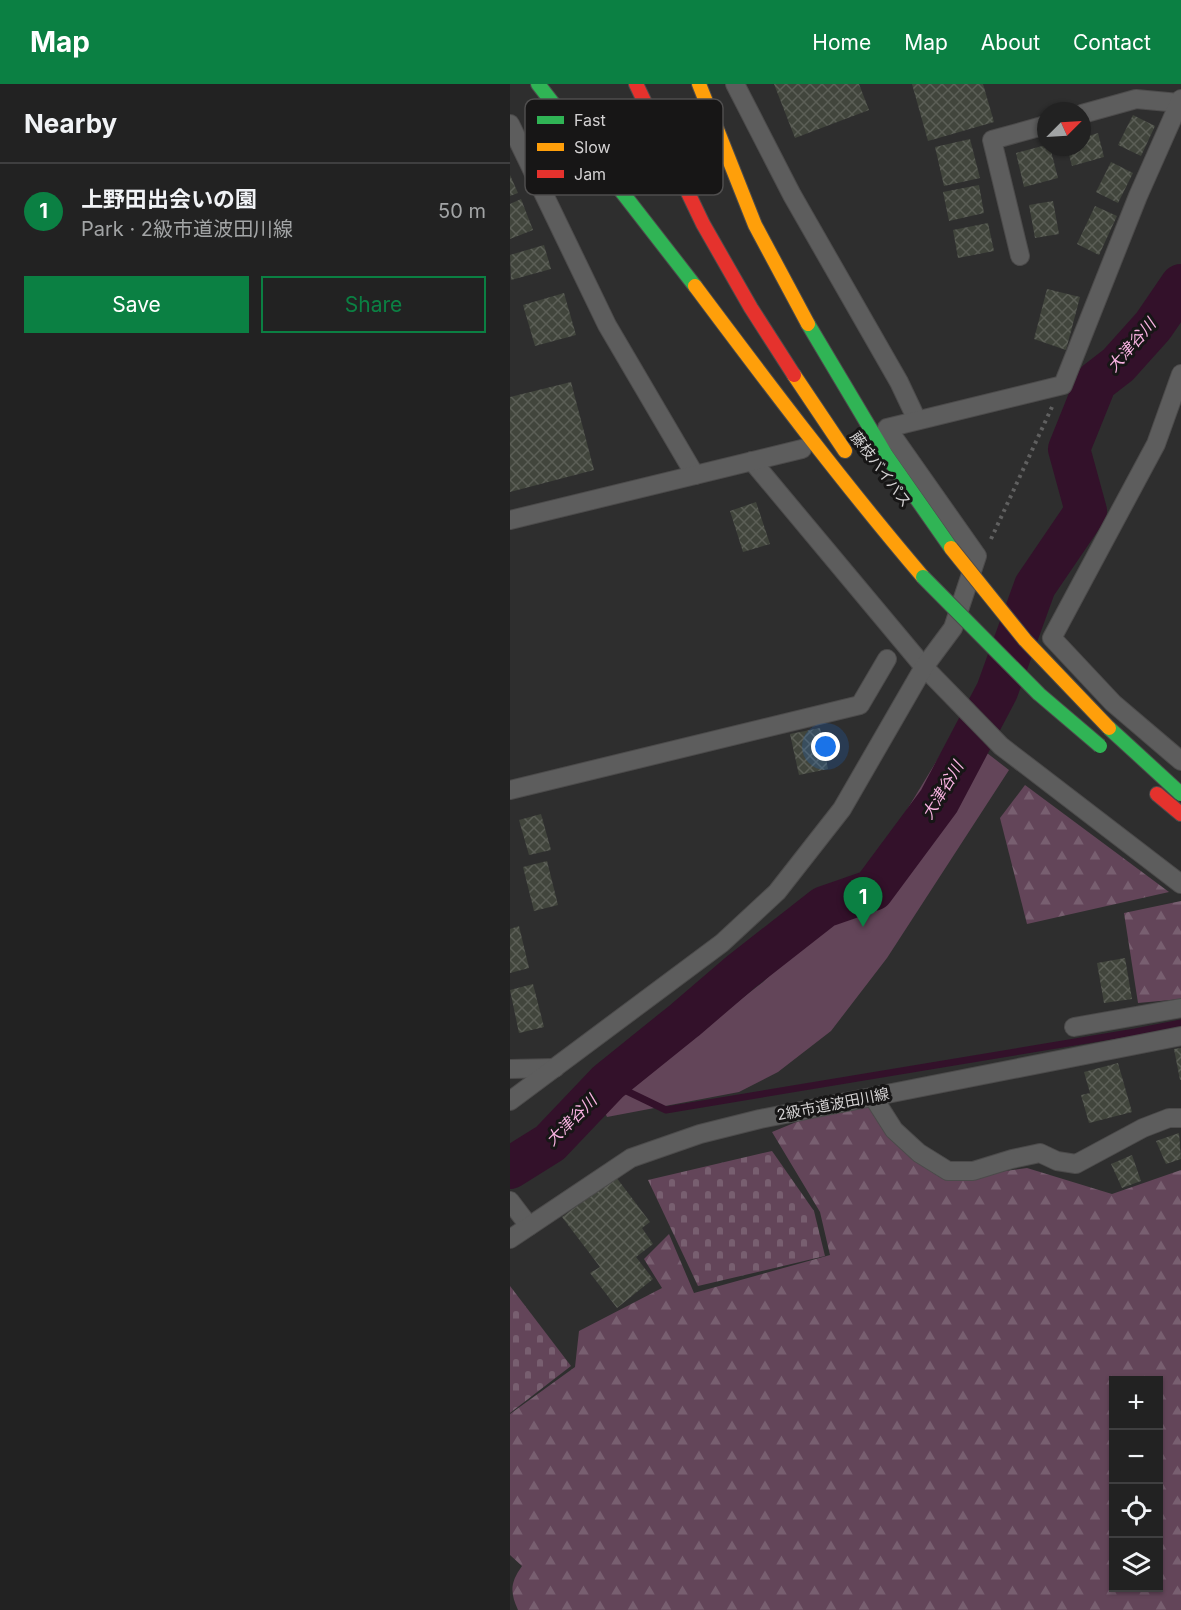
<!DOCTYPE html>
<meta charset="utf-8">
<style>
:root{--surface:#222;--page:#2a2a2a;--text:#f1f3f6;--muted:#a2a4a5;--line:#3f3f40;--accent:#0b8043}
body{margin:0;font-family:Inter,"Noto Sans JP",sans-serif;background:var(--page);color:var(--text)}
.controls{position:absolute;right:18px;bottom:18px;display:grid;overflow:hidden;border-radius:0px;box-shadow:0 2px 4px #0004}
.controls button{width:54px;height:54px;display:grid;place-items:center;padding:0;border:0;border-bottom:2px solid var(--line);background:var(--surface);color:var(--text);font:30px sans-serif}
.compass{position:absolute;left:527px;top:18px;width:54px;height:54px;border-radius:50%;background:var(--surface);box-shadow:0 2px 4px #0004;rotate:66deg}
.you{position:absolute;left:316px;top:663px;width:21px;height:21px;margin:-15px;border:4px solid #fff;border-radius:50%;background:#1a73e8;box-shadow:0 0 0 9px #1a73e833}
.badge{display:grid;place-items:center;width:39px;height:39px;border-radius:50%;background:var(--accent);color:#fff;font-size:20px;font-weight:700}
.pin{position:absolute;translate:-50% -50px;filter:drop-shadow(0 2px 3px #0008)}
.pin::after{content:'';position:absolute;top:32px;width:21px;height:18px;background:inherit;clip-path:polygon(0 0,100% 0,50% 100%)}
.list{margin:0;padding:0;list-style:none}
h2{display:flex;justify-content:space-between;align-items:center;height:78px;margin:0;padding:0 24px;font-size:26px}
h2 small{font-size:20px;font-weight:400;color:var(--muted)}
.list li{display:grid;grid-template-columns:39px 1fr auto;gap:18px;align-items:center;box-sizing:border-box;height:96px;padding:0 24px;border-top:2px solid var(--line)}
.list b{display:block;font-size:22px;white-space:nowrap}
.list p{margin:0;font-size:20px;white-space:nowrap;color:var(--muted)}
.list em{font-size:20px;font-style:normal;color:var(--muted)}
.actions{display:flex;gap:12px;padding:18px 24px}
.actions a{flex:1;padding:14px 0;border:2px solid var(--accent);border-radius:0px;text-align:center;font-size:21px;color:var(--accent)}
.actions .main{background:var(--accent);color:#fff}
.icon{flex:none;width:33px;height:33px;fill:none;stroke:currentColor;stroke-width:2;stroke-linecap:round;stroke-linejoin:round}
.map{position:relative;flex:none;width:671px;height:1526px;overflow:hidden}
header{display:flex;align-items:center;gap:36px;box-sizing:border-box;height:84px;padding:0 30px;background:var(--accent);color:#fff}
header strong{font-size:28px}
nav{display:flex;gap:33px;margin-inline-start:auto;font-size:21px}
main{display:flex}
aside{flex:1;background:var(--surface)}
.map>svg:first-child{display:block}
.forest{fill:url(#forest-firs);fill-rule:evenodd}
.cemetery{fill:url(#cemetery-stones)}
.park{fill:#634559}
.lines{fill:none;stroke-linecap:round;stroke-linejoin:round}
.stream{stroke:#33112a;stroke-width:7}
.river{stroke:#33112a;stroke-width:42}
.building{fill:url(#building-cross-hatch)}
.street-casing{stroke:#4c4b4b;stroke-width:20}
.fast-casing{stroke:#4c4b4b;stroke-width:16}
.slow-casing{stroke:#4c4b4b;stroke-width:16}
.jam-casing{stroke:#4c4b4b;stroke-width:16}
.path{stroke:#606060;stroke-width:4;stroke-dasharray:3 4.5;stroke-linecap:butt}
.street{stroke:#5d5d5d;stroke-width:18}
.fast{stroke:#30b455;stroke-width:14}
.slow{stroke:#ff9f0a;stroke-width:14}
.jam{stroke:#e5322d;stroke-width:14}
.fast-bridge-casing{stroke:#4c4b4b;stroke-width:16;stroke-linecap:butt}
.slow-bridge-casing{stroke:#4c4b4b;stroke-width:16;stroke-linecap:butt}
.fast-bridge{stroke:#30b455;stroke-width:14}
.slow-bridge{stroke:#ff9f0a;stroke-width:14}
.labels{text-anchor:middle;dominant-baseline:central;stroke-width:6;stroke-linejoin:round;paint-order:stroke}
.street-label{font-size:15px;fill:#d3d1d2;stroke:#171616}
.water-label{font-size:16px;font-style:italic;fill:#f8b2e1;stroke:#171616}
.key{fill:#171616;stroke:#4f4e4e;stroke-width:1.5}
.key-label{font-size:16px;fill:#d3d1d2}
</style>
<header>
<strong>Map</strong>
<nav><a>Home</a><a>Map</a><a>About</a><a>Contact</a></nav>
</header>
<main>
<aside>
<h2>Nearby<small></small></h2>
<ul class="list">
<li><span class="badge">1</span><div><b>上野田出会いの園</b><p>Park · 2級市道波田川線</p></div><em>50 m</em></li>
</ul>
<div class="actions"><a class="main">Save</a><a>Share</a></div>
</aside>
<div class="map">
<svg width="671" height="1526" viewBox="0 0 671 1526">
<defs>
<pattern id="forest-firs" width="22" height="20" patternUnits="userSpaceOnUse" patternTransform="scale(1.5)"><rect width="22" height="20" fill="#634559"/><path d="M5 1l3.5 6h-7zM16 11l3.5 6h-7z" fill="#785f70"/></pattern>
<pattern id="cemetery-stones" width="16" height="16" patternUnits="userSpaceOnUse" patternTransform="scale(1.5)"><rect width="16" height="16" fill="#634559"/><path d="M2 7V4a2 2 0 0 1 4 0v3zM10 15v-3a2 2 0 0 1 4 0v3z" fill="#785f70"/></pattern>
<pattern id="building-cross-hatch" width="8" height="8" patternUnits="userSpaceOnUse" patternTransform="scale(1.5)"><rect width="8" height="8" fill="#41453c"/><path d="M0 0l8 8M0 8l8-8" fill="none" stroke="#5c5f57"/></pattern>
</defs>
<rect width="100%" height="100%" fill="#2e2e2e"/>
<g class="forest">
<path d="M515 701 659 808 517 840 490 734Z"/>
<path d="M671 817V915L628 919 614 829Z"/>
<path d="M362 1017 425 1089 460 1092 517 1084 602 1110 671 1086V1526H8C0 1508 0 1499 12 1482L0 1471V1330L65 1283 69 1247 152 1204 134 1175 159 1150 184 1209 320 1171 310 1128 262 1048 296 1034ZM604 1296H648V1504H604Z"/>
</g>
<g class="cemetery">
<path d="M262 1067 304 1127 315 1172 188 1202 138 1096Z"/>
<path d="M0 1202 61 1282 0 1329Z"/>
</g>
<path class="park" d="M446 645 499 686 377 874 321 947 268 988 229 1008 97 1033 91 1020 131 993 253 898 341 812 384 747Z"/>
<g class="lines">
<path class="stream" d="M98 998 156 1026 625 948 671 939"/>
<path class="river" d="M0 1084 40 1059 98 998 175 936 231 888 314 823 363 806 429 717 487 607 525 502 576 427 559 365 586 298 608 281 643 242 671 201"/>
</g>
<g class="building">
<path d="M264 0H349L359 26 285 54Z"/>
<path d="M402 0H473L484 38 418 57Z"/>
<path d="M623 31 645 42 631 72 608 61Z"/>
<path d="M588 49 594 73 562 82 557 63H572V54Z"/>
<path d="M460 55 470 94 434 102 425 63Z"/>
<path d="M536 61V63H540L548 94 514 103 506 69Z"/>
<path d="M601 78 623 89 608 119 586 108Z"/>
<path d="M0 91 8 109 0 112Z"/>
<path d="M469 101 474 129 439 137 433 108Z"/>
<path d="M11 115 23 146 0 155V120Z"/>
<path d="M543 117 549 150 525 154 519 121Z"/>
<path d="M585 122 607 132 589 171 567 160Z"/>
<path d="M478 139 484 167 448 174 443 146Z"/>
<path d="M34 161 41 185 1 196 0 171Z"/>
<path d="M537 205 570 213 556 266 524 255Z"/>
<path d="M54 209 66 251 25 262 13 221Z"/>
<path d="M61 298 84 386 0 408V313Z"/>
<path d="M246 418 260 460 233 468 220 427Z"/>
<path d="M310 644 318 685 289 691 280 650Z"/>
<path d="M31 730 41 766 19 771 9 736Z"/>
<path d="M37 777 48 821 24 827 13 783Z"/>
<path d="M9 842 19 884 0 889V845Z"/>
<path d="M615 874 622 915 594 919 587 879Z"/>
<path d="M23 900 34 943 9 949 0 906Z"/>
<path d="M671 964V996H670L664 965Z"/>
<path d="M608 979 622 1028 579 1039 571 1011 580 1009 574 988Z"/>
<path d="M669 1049 671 1075 656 1080 646 1057Z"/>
<path d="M622 1071 631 1097 612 1104 601 1080Z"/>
<path d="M106 1093 140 1138 132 1144 143 1160 126 1173 143 1195 107 1224 80 1189 90 1183 52 1133Z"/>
</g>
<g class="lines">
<g class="street-casing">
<g id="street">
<path d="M225 0 282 111 389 298 407 336"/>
<path d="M572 30 626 15 669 19"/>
<path d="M0 40 97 241 185 391"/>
<path d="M510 172 482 56 536 41"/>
<path d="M671 290 646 360 542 554 603 619 671 677"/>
<path d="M242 377 414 583 491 662 671 800"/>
<path d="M0 436 292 365"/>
<path d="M0 706 350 621 377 575"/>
<path d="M564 943 671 924"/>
<path d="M0 985 45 984"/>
<path d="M363 1013 384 1046 409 1069 438 1087H463L502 1075 530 1069 547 1077 566 1080 633 1044 659 1034H671"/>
<path d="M0 1017 212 859 267 808 332 725 414 583 443 544 467 472 377 344 553 301 628 112 671 15"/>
<path d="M0 1117 19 1142"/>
<path d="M0 1155 121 1074 190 1050 250 1035 671 952"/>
</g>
</g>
<g class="fast-casing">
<g id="fast">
<path d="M28 0 185 202"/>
<path d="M298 240 376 371 441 464"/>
</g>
</g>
<g class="slow-casing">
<g id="slow">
<path d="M189 0 245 141 298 240"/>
<path d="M185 202C259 301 333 399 413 493"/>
<path d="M284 291 335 367"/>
</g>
</g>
<g class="jam-casing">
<g id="jam">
<path d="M126 0 193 140 241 224 284 291"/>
<path d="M647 710 671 730"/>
</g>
</g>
<path class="path" d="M481 455 542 323"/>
<use href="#street" class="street"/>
<use href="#fast" class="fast"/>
<use href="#slow" class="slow"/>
<use href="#jam" class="jam"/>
<g class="fast-bridge-casing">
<g id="fast-bridge">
<path d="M413 493 529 610 590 662"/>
<path d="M599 644 671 710"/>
</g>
</g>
<g class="slow-bridge-casing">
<path id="slow-bridge" d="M441 464 515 556 599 644"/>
</g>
<use href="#fast-bridge" class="fast-bridge"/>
<use href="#slow-bridge" class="slow-bridge"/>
</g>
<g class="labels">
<g class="street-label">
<text transform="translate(371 385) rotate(53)">藤枝バイパス</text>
<text transform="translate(323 1020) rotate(-11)">2級市道波田川線</text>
</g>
<g class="water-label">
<text transform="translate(621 261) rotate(-49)">大津谷川</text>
<text transform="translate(432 706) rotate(-59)">大津谷川</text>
<text transform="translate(61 1036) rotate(-45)">大津谷川</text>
</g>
</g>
<rect x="15" y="15" width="198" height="96" rx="9" class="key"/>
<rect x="27" y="32" width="27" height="8" fill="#30b455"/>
<rect x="27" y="59" width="27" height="8" fill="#ff9f0a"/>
<rect x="27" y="86" width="27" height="8" fill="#e5322d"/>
<g class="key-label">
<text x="64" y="42">Fast</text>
<text x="64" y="69">Slow</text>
<text x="64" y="96">Jam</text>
</g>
</svg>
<div class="controls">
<button>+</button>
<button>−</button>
<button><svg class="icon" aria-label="locate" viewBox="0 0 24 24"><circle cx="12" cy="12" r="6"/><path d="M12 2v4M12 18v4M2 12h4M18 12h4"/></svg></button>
<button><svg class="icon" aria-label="layers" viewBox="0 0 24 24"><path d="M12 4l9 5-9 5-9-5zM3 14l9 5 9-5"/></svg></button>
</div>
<svg class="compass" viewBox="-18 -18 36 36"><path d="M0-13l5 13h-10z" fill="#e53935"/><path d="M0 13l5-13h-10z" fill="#a2a4a5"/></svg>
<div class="you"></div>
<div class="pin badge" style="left:353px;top:843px">1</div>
</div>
</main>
